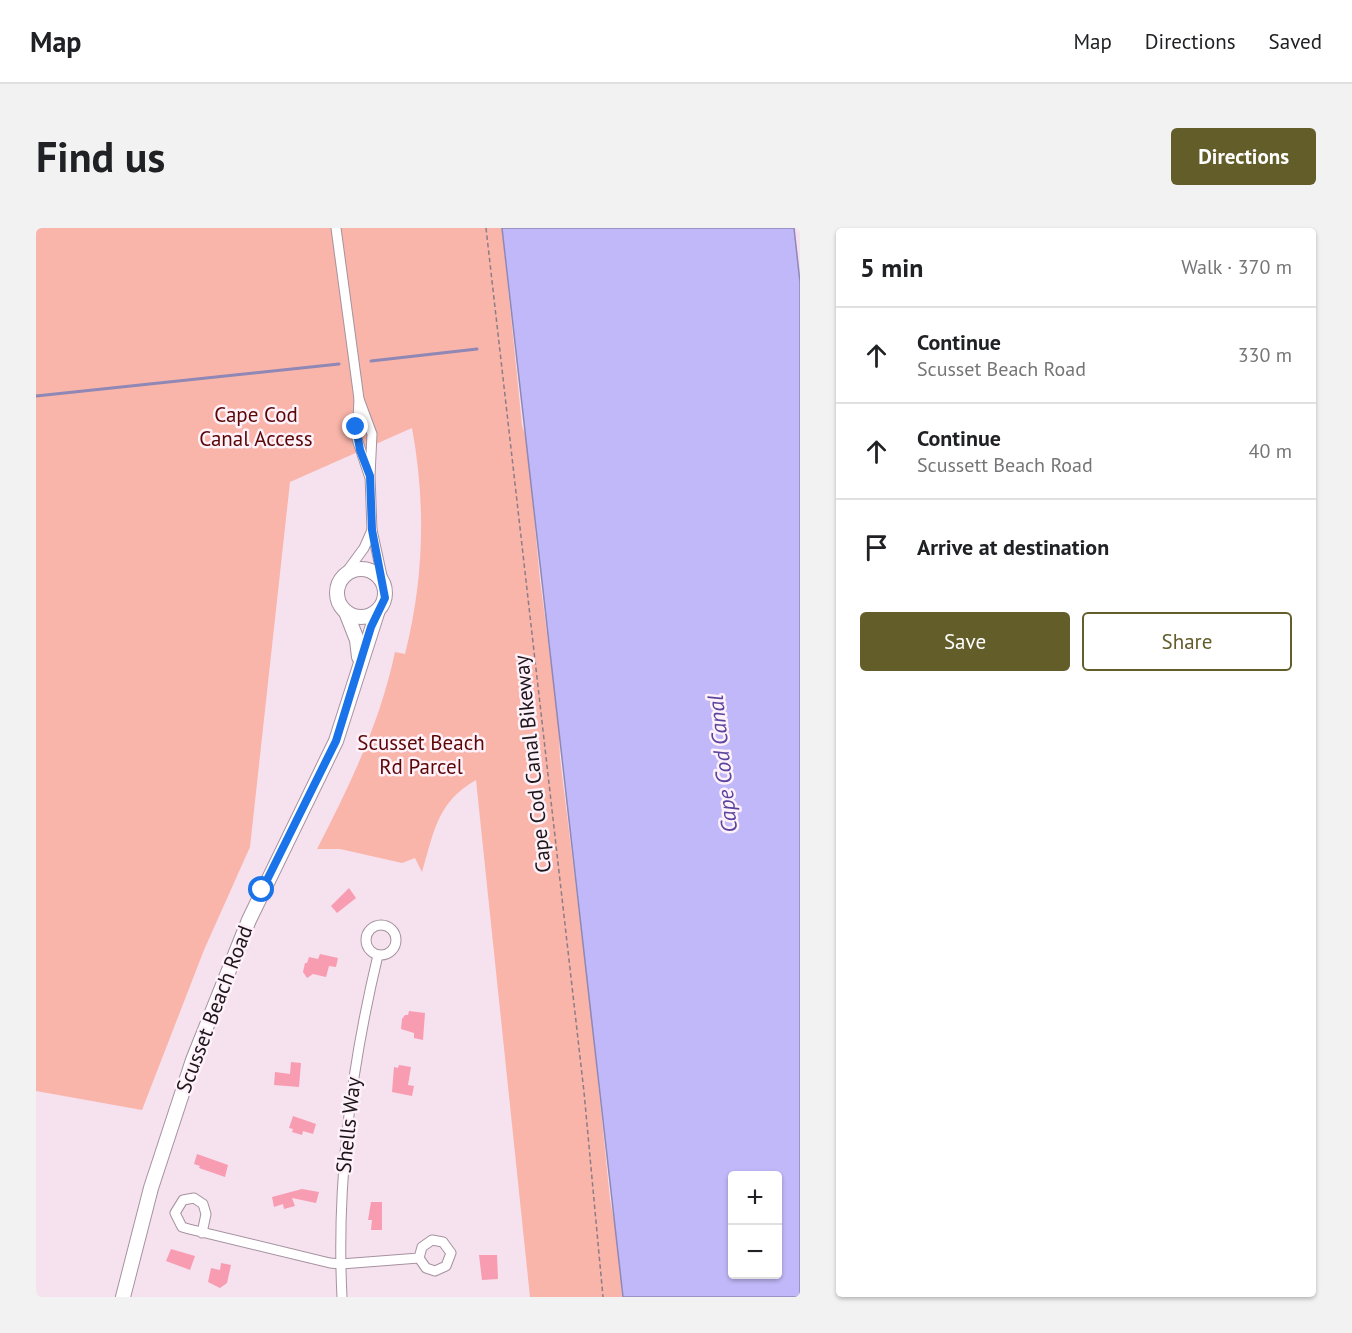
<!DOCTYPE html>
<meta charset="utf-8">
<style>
:root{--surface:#fff;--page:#f2f2f2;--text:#202124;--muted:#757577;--line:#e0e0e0;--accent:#635d2a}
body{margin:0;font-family:"PT Sans",sans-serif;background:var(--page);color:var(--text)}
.controls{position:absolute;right:18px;bottom:18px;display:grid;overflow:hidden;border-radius:6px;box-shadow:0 2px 4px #0004}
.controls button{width:54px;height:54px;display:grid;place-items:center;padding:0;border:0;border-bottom:2px solid var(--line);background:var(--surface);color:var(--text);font:30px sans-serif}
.stop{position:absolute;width:18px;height:18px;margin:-14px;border:4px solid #1a73e8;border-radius:50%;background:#fff}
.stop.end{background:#1a73e8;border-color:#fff;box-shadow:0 2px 6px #0008}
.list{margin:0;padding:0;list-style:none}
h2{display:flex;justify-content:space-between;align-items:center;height:78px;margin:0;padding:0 24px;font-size:26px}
h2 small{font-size:20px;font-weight:400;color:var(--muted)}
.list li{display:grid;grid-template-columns:39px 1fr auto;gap:18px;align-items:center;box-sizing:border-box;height:96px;padding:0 24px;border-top:2px solid var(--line)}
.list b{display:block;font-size:22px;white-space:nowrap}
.list p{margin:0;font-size:20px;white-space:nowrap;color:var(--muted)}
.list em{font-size:20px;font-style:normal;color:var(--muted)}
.actions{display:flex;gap:12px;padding:18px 24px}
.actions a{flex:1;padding:14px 0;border:2px solid var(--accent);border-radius:6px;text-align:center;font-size:21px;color:var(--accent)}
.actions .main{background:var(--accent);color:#fff}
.icon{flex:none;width:33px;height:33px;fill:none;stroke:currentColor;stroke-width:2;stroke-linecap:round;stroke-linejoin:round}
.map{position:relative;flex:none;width:764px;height:1069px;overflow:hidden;border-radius:6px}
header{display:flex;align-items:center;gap:36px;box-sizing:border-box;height:84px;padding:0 30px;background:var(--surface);border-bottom:2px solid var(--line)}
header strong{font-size:28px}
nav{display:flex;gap:33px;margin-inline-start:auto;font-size:21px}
.intro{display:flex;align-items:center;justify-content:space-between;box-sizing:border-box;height:144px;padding:0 36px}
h1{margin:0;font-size:42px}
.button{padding:15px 27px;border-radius:6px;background:var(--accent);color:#fff;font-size:21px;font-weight:700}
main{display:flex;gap:36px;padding:0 36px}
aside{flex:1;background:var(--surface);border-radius:6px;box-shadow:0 2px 4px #0004}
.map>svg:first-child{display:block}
.green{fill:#f9b5aa}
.water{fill:#c0b8f8;stroke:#8f87b5;stroke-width:1.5;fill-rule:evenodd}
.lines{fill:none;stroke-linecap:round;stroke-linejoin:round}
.stream{stroke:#8f87b5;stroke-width:3}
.building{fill:#f89cb2}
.street-casing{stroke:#a6929f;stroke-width:11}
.secondary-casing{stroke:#a6929f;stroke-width:16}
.path{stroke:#8b7d86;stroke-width:1.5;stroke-dasharray:4.5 3;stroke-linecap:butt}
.street{stroke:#fff;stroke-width:9}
.secondary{stroke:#fff;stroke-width:14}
.route{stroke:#1a73e8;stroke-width:8}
.labels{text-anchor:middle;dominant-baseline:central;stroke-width:5;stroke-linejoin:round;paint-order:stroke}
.park-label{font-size:21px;fill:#5a0705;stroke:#fef1f9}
.street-label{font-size:21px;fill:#1c1519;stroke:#fef1f9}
.water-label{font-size:22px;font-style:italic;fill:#59449f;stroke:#fef1f9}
</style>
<header>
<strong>Map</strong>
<nav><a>Map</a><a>Directions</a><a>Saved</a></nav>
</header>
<div class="intro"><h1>Find us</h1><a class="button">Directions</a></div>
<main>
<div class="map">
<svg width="764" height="1069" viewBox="0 0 764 1069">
<rect width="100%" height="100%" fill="#f6e1ef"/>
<path class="green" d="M0 0H466L486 197 491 214 504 352 522 488 524 530 553 765 574 971 583 1020 586 1069H494L440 552C401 574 398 604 386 644L379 630 366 635 304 621H281C314 557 344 495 359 424L369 426C388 351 390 276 376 200L254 254 214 619 168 722 106 882 0 863Z"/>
<path class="water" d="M466 0H758L764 54V1069H587ZM696 948H742V1046H696Z"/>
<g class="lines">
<g class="stream">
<path d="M335 133 441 121"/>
<path d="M0 168 303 136"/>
</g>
</g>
<g class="building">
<path d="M313 660 320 670 301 685 295 678Z"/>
<path d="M284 726 302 730 300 739 293 738 290 749 277 746 271 750 267 744 269 735H271L273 729 282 731Z"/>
<path d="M373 783 389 785 387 812 378 810V805L365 801 366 791 369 787H372Z"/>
<path d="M255 834 265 835 263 859 238 857 239 844 254 846Z"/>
<path d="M363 837 375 839 372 857 378 858 376 868 356 864 358 839 362 840Z"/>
<path d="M257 888 280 896 277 906 267 903 266 907 256 904 257 901 253 900Z"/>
<path d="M161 926 192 937 189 949 163 940 164 938 158 936Z"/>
<path d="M266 961 283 964 280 975 256 970 259 978 248 981 247 976 238 979 236 969Z"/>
<path d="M335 974H346V1002H335L336 992H332Z"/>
<path d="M135 1021 159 1028 154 1042 130 1033Z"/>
<path d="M443 1027H461L462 1051 446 1052Z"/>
<path d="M185 1035 195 1037 191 1055 184 1060 172 1054 175 1040 184 1042Z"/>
</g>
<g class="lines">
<g class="street-casing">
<g id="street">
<path d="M300 0 323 171 336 206 334 248 336 302 348 357"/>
<path d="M323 171 321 211 333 247"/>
<path d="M309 346 328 320 336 302"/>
<circle cx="345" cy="712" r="15"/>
<path d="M166 1005 170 986 167 976 158 970 147 972 139 985 146 999 153 1001 294 1035 305 1036 383 1030 386 1019 396 1012 407 1014 415 1025 410 1038 399 1043 390 1040 383 1030"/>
<path d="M306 1069C300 952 315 840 342 727"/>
</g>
</g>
<g class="secondary-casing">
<g id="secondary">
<circle cx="325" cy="365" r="24"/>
<path d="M310 384 321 412 323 429"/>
<path d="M87 1069 115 960 157 832 213 692 300 513 342 382"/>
</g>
</g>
<path class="path" d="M450 0 548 864 567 1069"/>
<use href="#street" class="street"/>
<use href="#secondary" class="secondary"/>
</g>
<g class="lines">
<path class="route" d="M226 662 300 513 335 399 349 370 336 302 334 248 324 222 320 199"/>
</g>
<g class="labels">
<g class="park-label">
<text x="220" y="186">Cape Cod<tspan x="220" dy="24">Canal Access</tspan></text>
<text x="385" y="514">Scusset Beach<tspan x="385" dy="24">Rd Parcel</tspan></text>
</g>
<g class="street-label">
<text transform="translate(496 536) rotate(-96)">Cape Cod Canal Bikeway</text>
<text transform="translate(178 781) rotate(-69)">Scusset Beach Road</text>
<text transform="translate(312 897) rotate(-84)">Shells Way</text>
</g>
<g class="water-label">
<text transform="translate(686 536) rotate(-96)">Cape Cod Canal</text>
</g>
</g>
</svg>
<div class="controls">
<button>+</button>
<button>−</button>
</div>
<div class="stop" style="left:226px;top:662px"></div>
<div class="stop end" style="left:320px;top:199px"></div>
</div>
<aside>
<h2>5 min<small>Walk · 370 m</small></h2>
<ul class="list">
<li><svg class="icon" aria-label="ahead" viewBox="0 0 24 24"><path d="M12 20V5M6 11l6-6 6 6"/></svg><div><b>Continue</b><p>Scusset Beach Road</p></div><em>330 m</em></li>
<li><svg class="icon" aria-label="ahead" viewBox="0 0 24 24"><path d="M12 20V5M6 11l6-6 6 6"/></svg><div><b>Continue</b><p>Scussett Beach Road</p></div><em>40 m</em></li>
<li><svg class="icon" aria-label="arrive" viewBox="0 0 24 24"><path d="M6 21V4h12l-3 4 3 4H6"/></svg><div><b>Arrive at destination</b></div></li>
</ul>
<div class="actions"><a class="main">Save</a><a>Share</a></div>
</aside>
</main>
